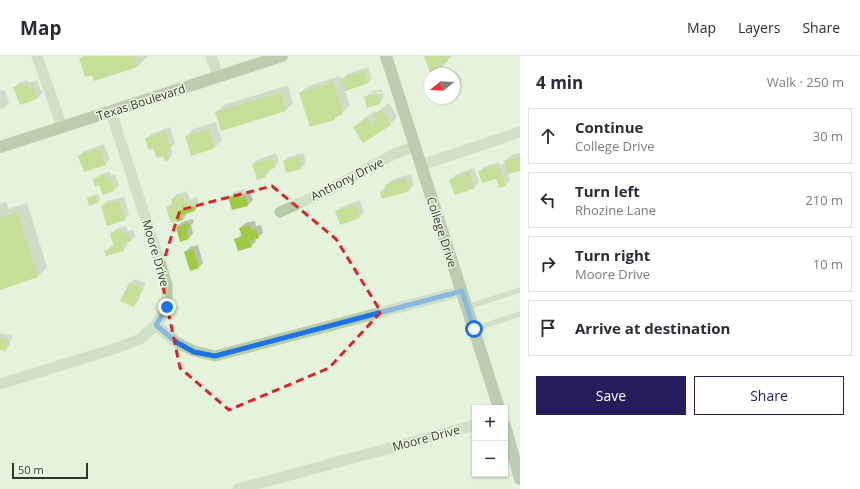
<!DOCTYPE html>
<meta charset="utf-8">
<style>
:root{--surface:#fff;--page:#f7f7f7;--text:#2b2b33;--muted:#7c7c81;--line:#e1e1e2;--accent:#251c5c}
body{margin:0;font-family:"Open Sans",sans-serif;background:var(--page);color:var(--text)}
.controls{position:absolute;right:12px;bottom:12px;display:grid;overflow:hidden;border-radius:0px;box-shadow:0 1px 3px #0004}
.controls button{width:36px;height:36px;display:grid;place-items:center;padding:0;border:0;border-bottom:1px solid var(--line);background:var(--surface);color:var(--text);font:20px sans-serif}
.compass{position:absolute;left:424px;top:12px;width:36px;height:36px;border-radius:50%;background:var(--surface);box-shadow:0 1px 3px #0004;rotate:252deg}
.scale{position:absolute;left:12px;bottom:10px;width:76px;box-sizing:border-box;padding-left:4px;border:2px solid #323828;border-top:0;font-size:11px;line-height:14px;white-space:nowrap;color:#323828;-webkit-text-stroke:3px #f0fae9;paint-order:stroke}
.stop{position:absolute;width:12px;height:12px;margin:-9px;border:3px solid #1a73e8;border-radius:50%;background:#fff}
.stop.end{background:#1a73e8;border-color:#fff;box-shadow:0 1px 4px #0008}
.list{margin:0;padding:0;list-style:none}
h2{display:flex;justify-content:space-between;align-items:center;height:52px;margin:0;padding:0 16px;font-size:17px}
h2 small{font-size:13px;font-weight:400;color:var(--muted)}
.list li{display:grid;grid-template-columns:26px 1fr auto;gap:12px;align-items:center;box-sizing:border-box;height:56px;margin:0 8px 8px;padding:0 8px;border:1px solid var(--line);border-radius:0px}
.list b{display:block;font-size:15px;white-space:nowrap}
.list p{margin:0;font-size:13px;white-space:nowrap;color:var(--muted)}
.list em{font-size:13px;font-style:normal;color:var(--muted)}
.actions{display:flex;gap:8px;padding:12px 16px}
.actions a{flex:1;padding:9px 0;border:1px solid var(--accent);border-radius:0px;text-align:center;font-size:14px;color:var(--accent)}
.actions .main{background:var(--accent);color:#fff}
.icon{flex:none;width:22px;height:22px;fill:none;stroke:currentColor;stroke-width:2;stroke-linecap:round;stroke-linejoin:round}
.map{position:relative;flex:none;width:520px;height:433px;overflow:hidden}
header{display:flex;align-items:center;gap:24px;box-sizing:border-box;height:56px;padding:0 20px;background:var(--surface);border-bottom:1px solid var(--line)}
header strong{font-size:19px}
nav{display:flex;gap:22px;margin-inline-start:auto;font-size:14px}
main{display:flex}
aside{flex:1;background:var(--surface)}
.map>svg:first-child{display:block}
.shadow{fill:#0003;fill-rule:evenodd}
.building{fill:#9fcb43}
.lines{fill:none;stroke-linecap:round;stroke-linejoin:round}
.lane{stroke:#b9cca8;stroke-width:5.5}
.street{stroke:#b9cca8;stroke-width:11}
.secondary{stroke:#8fa079;stroke-width:12}
.route{stroke:#1a73e8;stroke-width:5}
.marked{fill:none;stroke:#d62828;stroke-width:3;stroke-dasharray:8 5;stroke-linejoin:round}
.labels{text-anchor:middle;dominant-baseline:central;stroke-width:3;stroke-linejoin:round;paint-order:stroke}
.street-label{font-size:12px;fill:#323828;stroke:#f0fae9}
</style>
<header>
<strong>Map</strong>
<nav><a>Map</a><a>Layers</a><a>Share</a></nav>
</header>
<main>
<div class="map">
<svg width="520" height="433" viewBox="0 0 520 433">
<rect width="100%" height="100%" fill="#e5f3dc"/>
<g class="shadow">
<path d="M83 0H148L138 10 94 23 93 18 81 3Z"/>
<path d="M425 0H452L440 13 430 16Z"/>
<path d="M368 11 372 22 368 27 345 35 350 50 334 63 300 37 308 30 340 20 342 24 347 18Z"/>
<path d="M27 24 28 27 37 24 42 38 37 42 20 48 14 32 19 27Z"/>
<path d="M288 29 293 47 286 54 222 74 216 56 224 49Z"/>
<path d="M382 33 384 42 380 47 366 41 370 36ZM382 35V37L370 41V38Z"/>
<path d="M5 34 9 47 4 52 0 53V35Z"/>
<path d="M389 47 397 61 390 68 355 71 362 64 375 55 376 57Z"/>
<path d="M216 66 222 84 215 91 186 81 193 73Z"/>
<path d="M170 71 175 87 171 92 173 98 169 103 146 83 151 78Z"/>
<path d="M104 88 110 103 105 108 79 100 84 95Z"/>
<path d="M276 97 279 106 274 111 269 112 270 115 265 120 253 108 257 104Z"/>
<path d="M303 97 306 107 301 112 284 105 289 101Z"/>
<path d="M520 97V114L508 117 510 124 505 129 496 122 480 116 484 111 499 106 500 109 506 107 505 105 510 100Z"/>
<path d="M474 112 479 126 474 131 451 124 455 119Z"/>
<path d="M110 115 111 119 115 118 119 130 114 134 100 128 94 123 99 119Z"/>
<path d="M411 118 414 129 409 134 381 136 391 124Z"/>
<path d="M244 133 246 137 250 136 253 144 248 149 233 153 230 141 234 136Z"/>
<path d="M187 135 190 143 197 141 199 149 195 154 187 156V158L183 163 167 151 173 146 172 143 177 138Z"/>
<path d="M98 138 100 144 97 147 88 143 90 140Z"/>
<path d="M124 141 129 159 124 163 102 150 107 145Z"/>
<path d="M360 144 364 157 359 161 336 156 341 151Z"/>
<path d="M6 146 9 153 27 147 47 211 37 221 0 233V148Z"/>
<path d="M193 163 194 166 191 169 193 177 189 182 177 171 182 166Z"/>
<path d="M255 165 256 170 261 169 263 177 258 181 255 182 256 186 251 190 235 184 242 178 240 172 245 167Z"/>
<path d="M126 170 128 175 134 174 135 180 131 185 127 186 128 189 123 194 106 195 110 190 115 189 111 178 116 173Z"/>
<path d="M198 189 203 207 199 211 185 196 190 191Z"/>
<path d="M135 223 146 227 138 245 134 250 130 227Z"/>
<path d="M0 277 12 279 10 289 6 294 0 293Z"/>
</g>
<g class="building">
<path d="M87 0H135L138 11 94 25 92 19 85 21 79 2Z"/>
<path d="M424 0H446L448 5 438 8 440 14 430 17Z"/>
<path d="M364 15 368 27 346 35 341 23Z"/>
<path d="M333 26 343 58 334 61 335 64 310 71 299 37Z"/>
<path d="M23 28 24 31 32 28 37 43 20 49 13 31Z"/>
<path d="M281 36 286 55 221 75 215 56Z"/>
<path d="M377 37 380 48 367 52 364 41Z"/>
<path d="M381 54 391 69 363 87 353 71 367 62 372 69 378 66 373 59Z"/>
<path d="M209 73 215 92 191 100 185 80Z"/>
<path d="M165 75 171 93 166 95 169 104 165 105 163 100 157 102 153 92 149 94 145 83Z"/>
<path d="M100 92 106 109 84 116 78 100Z"/>
<path d="M520 100V115L508 118 504 105Z"/>
<path d="M299 101 302 113 286 117 283 105Z"/>
<path d="M272 102 275 112 264 115 266 121 257 124 252 108Z"/>
<path d="M495 110V113L500 112 506 130 499 132 496 123 482 127 478 115Z"/>
<path d="M469 116 475 132 455 139 449 124Z"/>
<path d="M105 119 106 124 110 122 115 135 103 139 99 129 95 131 93 123Z"/>
<path d="M406 122 410 135 382 143 380 136 386 134 385 129Z"/>
<path d="M239 137 241 142 246 140 248 150 232 154 228 141Z"/>
<path d="M183 139 185 148 192 145 195 155 181 159 183 164 171 167 166 151 173 149 171 143Z"/>
<path d="M96 140 98 147 89 150 87 142Z"/>
<path d="M119 145 125 164 107 170 101 150Z"/>
<path d="M355 148 360 162 340 169 335 155Z"/>
<path d="M17 156 38 221 0 234V162Z"/>
<path d="M188 167 190 172 186 173 189 183 180 186 176 171Z"/>
<path d="M250 169 252 174 256 173 259 182 250 185 252 191 238 195 234 183 242 181 239 172Z"/>
<path d="M122 174 123 179 129 178 131 185 122 188 124 195 106 200 104 195 114 192 110 177Z"/>
<path d="M193 193 199 212 190 215 184 196Z"/>
<path d="M129 227 142 232 134 251 120 245Z"/>
<path d="M0 282 7 283 6 295 0 294Z"/>
</g>
<g class="lines">
<g class="lane">
<path d="M467 251 520 234"/>
<path d="M474 273 520 258"/>
</g>
<g class="street">
<path d="M37 0 62 71"/>
<path d="M211 0 218 21"/>
<path d="M421 109 520 76"/>
<path d="M280 156 327 135 396 97 415 91"/>
<path d="M156 269 176 286 194 295 215 300 462 235"/>
<path d="M0 328 117 292 140 283 156 269 167 251V228L111 56"/>
<path d="M238 433 475 369"/>
</g>
<g class="secondary">
<path d="M386 0 499 352"/>
<path d="M0 91 282 0"/>
<path d="M505 370 520 423"/>
</g>
</g>
<g class="lines">
<path class="route" d="M167 251 156 269 176 286 194 296 215 300 462 235 474 273"/>
</g>
<path d="M0 0H520V433H0ZM272 130 336 183 381 256 329 312 229 354 180 312 160 216 180 154Z" fill="#e5f3dc" fill-opacity=".55" fill-rule="evenodd"/>
<path class="marked" d="M272 130 336 183 381 256 329 312 229 354 180 312 160 216 180 154Z"/>
<g class="labels">
<g class="street-label">
<text transform="translate(141 46) rotate(-18)">Texas Boulevard</text>
<text transform="translate(347 123) rotate(-27)">Anthony Drive</text>
<text transform="translate(442 176) rotate(72)">College Drive</text>
<text transform="translate(156 197) rotate(74)">Moore Drive</text>
<text transform="translate(426 382) rotate(-15)">Moore Drive</text>
</g>
</g>
</svg>
<div class="controls">
<button>+</button>
<button>−</button>
</div>
<svg class="compass" viewBox="-18 -18 36 36"><path d="M0-13l5 13h-10z" fill="#e53935"/><path d="M0 13l5-13h-10z" fill="#7c7c81"/></svg>
<div class="scale">50 m</div>
<div class="stop" style="left:474px;top:273px"></div>
<div class="stop end" style="left:167px;top:251px"></div>
</div>
<aside>
<h2>4 min<small>Walk · 250 m</small></h2>
<ul class="list">
<li><svg class="icon" aria-label="ahead" viewBox="0 0 24 24"><path d="M12 20V5M6 11l6-6 6 6"/></svg><div><b>Continue</b><p>College Drive</p></div><em>30 m</em></li>
<li><svg class="icon" aria-label="left" viewBox="0 0 24 24"><path d="M17 20v-9H6M10 6l-5 5 5 5"/></svg><div><b>Turn left</b><p>Rhozine Lane</p></div><em>210 m</em></li>
<li><svg class="icon" aria-label="right" viewBox="0 0 24 24"><path d="M7 20v-9h11M14 6l5 5-5 5"/></svg><div><b>Turn right</b><p>Moore Drive</p></div><em>10 m</em></li>
<li><svg class="icon" aria-label="arrive" viewBox="0 0 24 24"><path d="M6 21V4h12l-3 4 3 4H6"/></svg><div><b>Arrive at destination</b></div></li>
</ul>
<div class="actions"><a class="main">Save</a><a>Share</a></div>
</aside>
</main>
